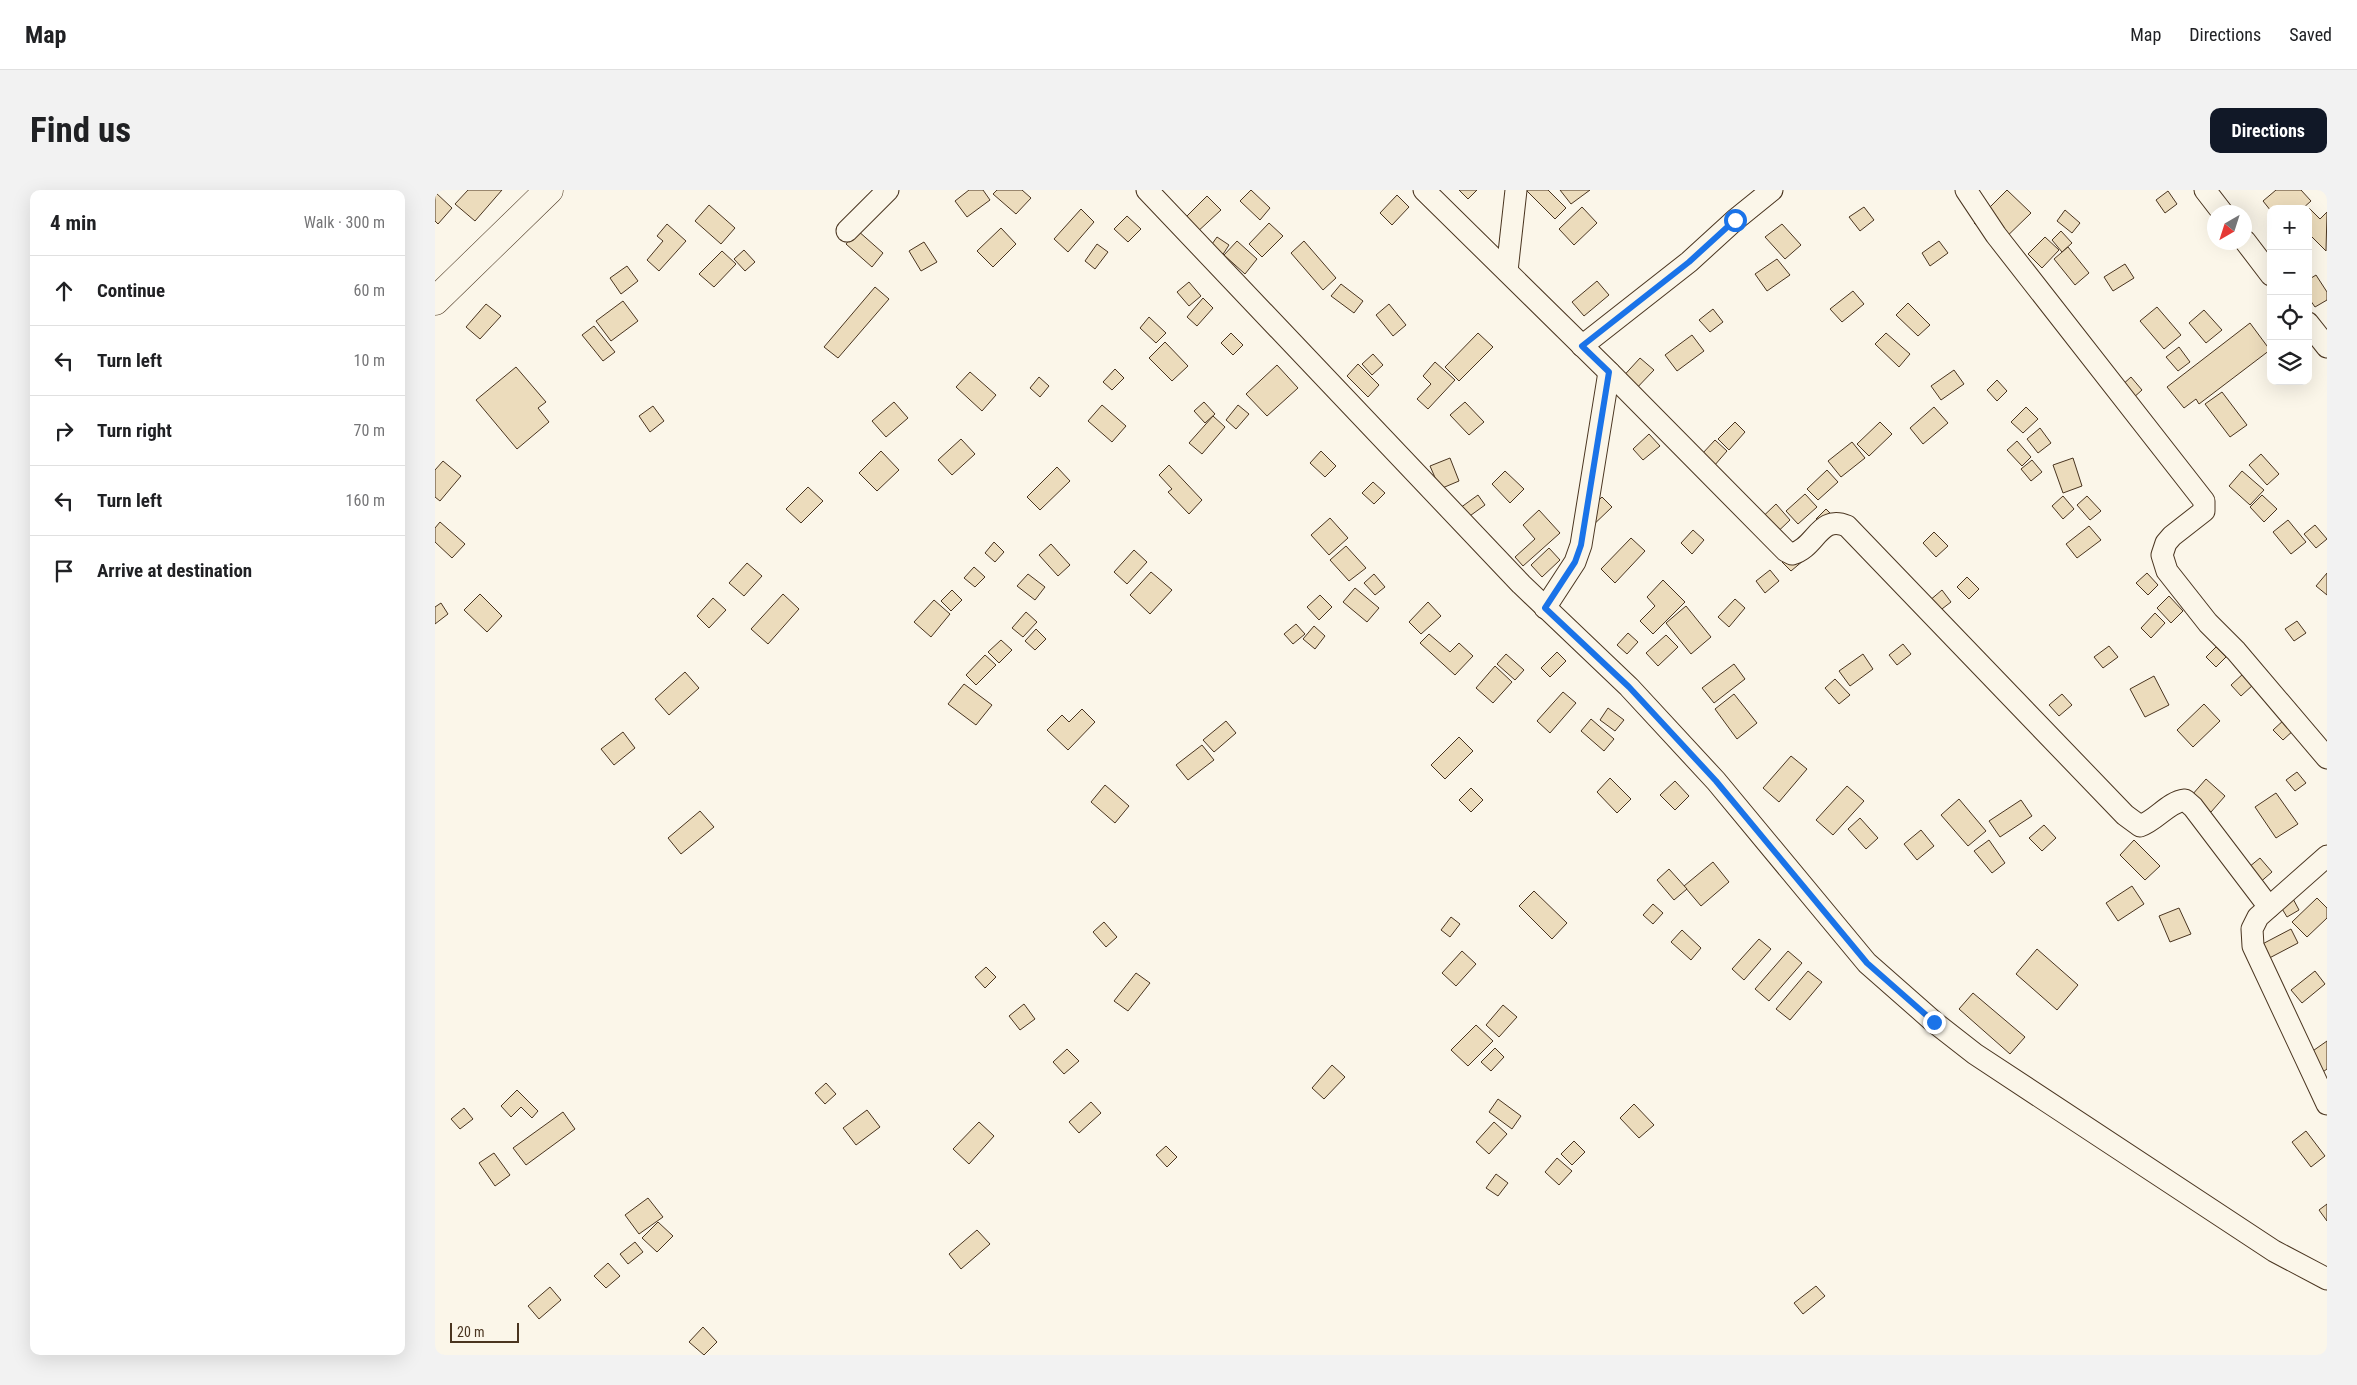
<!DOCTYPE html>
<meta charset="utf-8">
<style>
:root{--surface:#fff;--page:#f2f2f2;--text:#202124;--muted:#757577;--line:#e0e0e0;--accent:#111827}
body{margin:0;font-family:"Roboto Condensed",sans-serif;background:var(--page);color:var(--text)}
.controls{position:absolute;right:15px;top:15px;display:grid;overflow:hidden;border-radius:10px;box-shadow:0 5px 20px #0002}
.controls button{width:45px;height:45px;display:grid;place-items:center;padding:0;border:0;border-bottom:1px solid var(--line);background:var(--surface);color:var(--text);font:25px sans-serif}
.compass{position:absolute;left:1772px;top:15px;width:45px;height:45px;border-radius:50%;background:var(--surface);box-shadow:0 5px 20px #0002;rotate:219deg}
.scale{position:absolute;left:15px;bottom:12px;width:69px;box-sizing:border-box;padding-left:5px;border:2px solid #4a3520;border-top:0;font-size:14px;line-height:18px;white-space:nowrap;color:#4a3520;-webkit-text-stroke:4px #fbf6e9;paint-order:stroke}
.stop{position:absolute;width:15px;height:15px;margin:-11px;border:4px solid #1a73e8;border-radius:50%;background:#fff}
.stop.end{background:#1a73e8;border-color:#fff;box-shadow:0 1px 5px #0008}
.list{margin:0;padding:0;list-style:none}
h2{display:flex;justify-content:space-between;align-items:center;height:65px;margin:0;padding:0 20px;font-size:21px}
h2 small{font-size:16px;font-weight:400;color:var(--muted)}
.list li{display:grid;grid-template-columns:32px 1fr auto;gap:15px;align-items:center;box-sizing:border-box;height:70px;padding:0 20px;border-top:1px solid var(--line)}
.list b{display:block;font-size:19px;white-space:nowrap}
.list em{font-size:16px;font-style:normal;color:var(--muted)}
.icon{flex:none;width:28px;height:28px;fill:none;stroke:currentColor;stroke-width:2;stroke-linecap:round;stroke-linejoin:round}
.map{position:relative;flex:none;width:1892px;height:1165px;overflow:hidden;border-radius:10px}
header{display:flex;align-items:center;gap:30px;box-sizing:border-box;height:70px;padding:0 25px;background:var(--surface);border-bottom:1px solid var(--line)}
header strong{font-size:24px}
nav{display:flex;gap:28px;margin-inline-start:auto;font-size:18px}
.intro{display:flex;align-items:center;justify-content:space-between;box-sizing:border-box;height:120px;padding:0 30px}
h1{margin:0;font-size:35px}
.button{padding:12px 22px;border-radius:10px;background:var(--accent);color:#fff;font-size:18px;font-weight:700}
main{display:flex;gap:30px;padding:0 30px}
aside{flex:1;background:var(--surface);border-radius:10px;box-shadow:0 5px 20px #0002}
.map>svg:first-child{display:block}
.building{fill:#ecdcbc;stroke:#4a3520}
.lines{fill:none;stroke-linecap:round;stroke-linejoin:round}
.street-casing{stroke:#4a3520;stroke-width:23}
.highway-casing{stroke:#4a3520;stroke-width:29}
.street{stroke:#fbf6e9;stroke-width:21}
.highway{stroke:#fbf6e9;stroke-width:28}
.route{stroke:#1a73e8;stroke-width:6}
</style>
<header>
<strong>Map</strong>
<nav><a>Map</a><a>Directions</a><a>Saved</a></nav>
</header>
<div class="intro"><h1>Find us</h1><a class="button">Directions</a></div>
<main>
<aside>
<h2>4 min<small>Walk · 300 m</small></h2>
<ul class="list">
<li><svg class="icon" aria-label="ahead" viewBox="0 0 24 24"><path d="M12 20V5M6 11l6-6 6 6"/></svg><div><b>Continue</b></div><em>60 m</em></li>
<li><svg class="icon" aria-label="left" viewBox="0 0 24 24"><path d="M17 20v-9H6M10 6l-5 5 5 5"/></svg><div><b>Turn left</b></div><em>10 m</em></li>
<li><svg class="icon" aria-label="right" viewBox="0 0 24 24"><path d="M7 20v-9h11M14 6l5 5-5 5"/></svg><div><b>Turn right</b></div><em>70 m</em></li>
<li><svg class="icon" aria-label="left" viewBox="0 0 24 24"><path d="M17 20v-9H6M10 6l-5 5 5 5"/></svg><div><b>Turn left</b></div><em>160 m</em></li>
<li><svg class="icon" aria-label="arrive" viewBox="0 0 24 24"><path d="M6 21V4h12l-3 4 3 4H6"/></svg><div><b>Arrive at destination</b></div></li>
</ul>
</aside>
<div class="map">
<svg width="1892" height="1165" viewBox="0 0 1892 1165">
<rect width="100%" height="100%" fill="#fbf6e9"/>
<g class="building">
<path d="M33 0H67L40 31 20 14Z"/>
<path d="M534 0H548L555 10 532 27 520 11Z"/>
<path d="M562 0H587L596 8 581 24 558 4Z"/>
<path d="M816 0 835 18 825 30 805 11Z"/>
<path d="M1024 0H1042L1033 9Z"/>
<path d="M1091 0H1113L1131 18 1120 29Z"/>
<path d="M1125 0H1155L1136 14Z"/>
<path d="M1572 0 1596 23 1562 56 1539 33Z"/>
<path d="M1841 0H1866L1876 11 1867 19H1836V21L1828 11Z"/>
<path d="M1733 1 1742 14 1730 23 1721 10Z"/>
<path d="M0 2 17 18 3 34 0 31Z"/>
<path d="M962 5 974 17 957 35 945 23Z"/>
<path d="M772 6 786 20 760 44 748 30Z"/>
<path d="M274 15 300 38 286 54 260 31Z"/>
<path d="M1147 17 1162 33 1139 55 1124 39Z"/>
<path d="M1429 17 1439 30 1425 41 1414 27Z"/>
<path d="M1874 18 1885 29 1892 22 1891 61 1873 43Z"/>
<path d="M646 19 659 32 633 62 619 49Z"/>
<path d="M1630 20 1645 33 1637 43 1622 31Z"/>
<path d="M692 26 706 39 693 52 679 39Z"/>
<path d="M834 33 848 46 827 67 814 54Z"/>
<path d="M232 34 251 51 224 81 212 70 228 51 222 46Z"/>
<path d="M1347 34 1366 55 1350 69 1330 47Z"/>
<path d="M566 38 581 54 558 77 542 61Z"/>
<path d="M422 40 448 63 437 77 411 54Z"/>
<path d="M1626 41 1637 53 1627 62 1617 50Z"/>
<path d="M782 47 794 55 785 69 772 61Z"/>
<path d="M1610 47 1624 60 1607 78 1593 64Z"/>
<path d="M802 51 822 69 810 84 789 65Z"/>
<path d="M869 51 901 88 888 100 856 63Z"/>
<path d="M1504 51 1513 63 1495 76 1487 63Z"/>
<path d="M489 52 502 72 486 81 474 61Z"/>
<path d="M662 54 673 62 660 79 650 71Z"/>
<path d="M1633 57 1654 83 1640 95 1619 69Z"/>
<path d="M309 60 320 72 310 81 299 69Z"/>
<path d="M287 61 301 74 279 97 264 84Z"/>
<path d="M1342 69 1355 85 1332 101 1320 84Z"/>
<path d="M1690 74 1699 88 1678 101 1669 87Z"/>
<path d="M192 76 203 91 186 104 175 88Z"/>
<path d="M1881 85 1892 102V110L1880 117 1873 107V90Z"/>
<path d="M1162 91 1174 105 1149 126 1137 112Z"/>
<path d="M754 92 766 106 754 116 742 102Z"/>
<path d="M906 94 928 111 919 123 896 106Z"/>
<path d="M440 97 454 109 403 168 389 157Z"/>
<path d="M1418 101 1429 114 1407 132 1395 119Z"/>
<path d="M768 108 778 118 762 136 752 127Z"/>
<path d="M188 111 203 131 176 151 161 131Z"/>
<path d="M1473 113 1495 135 1483 146 1461 125Z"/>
<path d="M51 114 66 126 45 149 31 137Z"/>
<path d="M954 114 971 135 958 146 941 125Z"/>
<path d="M1722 117 1746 145 1729 159 1705 131Z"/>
<path d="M1278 119 1288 132 1275 142 1264 130Z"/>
<path d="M1769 120 1787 140 1771 153 1754 133Z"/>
<path d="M714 127 731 143 721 153 705 138Z"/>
<path d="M1815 133 1835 160 1764 214 1761 209 1749 218 1732 197Z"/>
<path d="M159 136 180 162 168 171 147 145Z"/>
<path d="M796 143 808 155 798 165 786 153Z"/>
<path d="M1043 143 1058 157 1024 191 1010 177Z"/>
<path d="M1451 143 1475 164 1464 177 1440 154Z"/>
<path d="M1257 145 1269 161 1242 181 1230 165Z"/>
<path d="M730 152 753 176 737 191 714 168Z"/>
<path d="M1744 157 1755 172 1743 181 1731 167Z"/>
<path d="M938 164 948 175 937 185 927 174Z"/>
<path d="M1205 168 1219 180 1197 203 1184 191Z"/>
<path d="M1000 172 1020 190 993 219 982 209 996 194 988 186Z"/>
<path d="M923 174 944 195 933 207 912 186Z"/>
<path d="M842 175 863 198 832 226 811 204Z"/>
<path d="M81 177 111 212 103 218 114 232 82 259 41 210Z"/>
<path d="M680 179 689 188 677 200 668 192Z"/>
<path d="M1519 180 1529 194 1506 210 1496 196Z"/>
<path d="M535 182 561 205 547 221 521 197Z"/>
<path d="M604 187 614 196 605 207 595 198Z"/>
<path d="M1696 187 1707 200 1687 218 1676 205Z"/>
<path d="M1562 190 1572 201 1562 211 1552 200Z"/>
<path d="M1787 202 1812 235 1795 247 1770 214Z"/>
<path d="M459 212 473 228 451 247 437 231Z"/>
<path d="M769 212 780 224 770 233 759 221Z"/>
<path d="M1030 212 1049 232 1034 245 1015 225Z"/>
<path d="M667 215 691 236 677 252 653 231Z"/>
<path d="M803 215 814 224 801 239 791 230Z"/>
<path d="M218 216 229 231 215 242 204 226Z"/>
<path d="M1499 217 1513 233 1488 254 1475 238Z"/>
<path d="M1591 217 1603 229 1588 243 1576 232Z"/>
<path d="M778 226 790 237 767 264 754 253Z"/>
<path d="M1300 232 1310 242 1294 260 1283 249Z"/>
<path d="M1445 232 1457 244 1434 266 1422 254Z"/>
<path d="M1605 238 1616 253 1603 263 1592 249Z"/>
<path d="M1214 244 1225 256 1208 270 1198 259Z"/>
<path d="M526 249 540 264 517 285 503 270Z"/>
<path d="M1280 250 1292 261 1279 276 1267 264Z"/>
<path d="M1582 251 1596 267 1587 276 1572 260Z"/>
<path d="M1417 252 1430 268 1406 287 1393 271Z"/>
<path d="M446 261 464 280 442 301 424 283Z"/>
<path d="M886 261 901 276 890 287 875 273Z"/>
<path d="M1826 264 1844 284 1832 295 1814 275Z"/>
<path d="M1015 268 1024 291 1005 299 995 276Z"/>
<path d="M1638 268 1647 296 1628 303 1618 275Z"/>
<path d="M1597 270 1607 282 1596 291 1586 279Z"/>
<path d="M8 271 26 286 5 311 0 307V280Z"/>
<path d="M734 275 767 310 754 324 733 302 737 299 724 285Z"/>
<path d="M622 277 635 291 605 320 592 307Z"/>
<path d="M1392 280 1403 292 1383 310 1372 299Z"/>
<path d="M1070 281 1089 299 1075 313 1057 294Z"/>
<path d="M1807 281 1829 300 1815 315 1794 296Z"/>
<path d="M938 292 950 303 939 314 927 303Z"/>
<path d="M373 297 388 311 366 333 351 319Z"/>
<path d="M1370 304 1382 317 1363 334 1351 321Z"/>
<path d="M1043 305 1050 315 1032 328 1025 318Z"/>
<path d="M1827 305 1842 319 1829 332 1815 317Z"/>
<path d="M1628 306 1639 319 1628 329 1617 316Z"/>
<path d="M1652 306 1666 321 1655 330 1642 315Z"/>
<path d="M1167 307 1177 317 1153 340 1143 330Z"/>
<path d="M1341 314 1355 330 1332 352 1317 337Z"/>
<path d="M1391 319 1401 329 1391 339 1381 329Z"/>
<path d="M1104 320 1125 343 1088 376 1080 367 1100 349 1088 335Z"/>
<path d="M895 328 913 348 894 365 876 345Z"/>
<path d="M1853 330 1871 352 1856 364 1838 342Z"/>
<path d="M5 332 30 354 17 368 0 352V338Z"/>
<path d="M1880 335 1892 349 1881 358 1869 344Z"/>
<path d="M1654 336 1666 350 1642 368 1631 354Z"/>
<path d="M1258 340 1269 350 1257 364 1246 353Z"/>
<path d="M1499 342 1513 356 1501 367 1488 353Z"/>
<path d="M1196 348 1210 361 1180 393 1166 379Z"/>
<path d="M559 352 569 362 560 372 550 363Z"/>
<path d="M616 354 635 375 623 386 604 365Z"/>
<path d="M911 356 931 378 914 391 895 370Z"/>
<path d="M1114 358 1125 370 1107 387 1096 375Z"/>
<path d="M699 360 712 372 692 394 679 382Z"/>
<path d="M1361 360 1369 370 1356 381 1347 372Z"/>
<path d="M312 373 327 386 309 406 294 393Z"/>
<path d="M539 377 550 387 540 397 529 388Z"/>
<path d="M1335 380 1344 391 1330 403 1321 391Z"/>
<path d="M716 382 737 400 715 424 695 405Z"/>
<path d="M1712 383 1723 395 1713 405 1701 393Z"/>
<path d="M1892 383V405L1881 396Z"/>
<path d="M593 384 610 397 600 410 582 396Z"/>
<path d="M939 384 950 397 940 405 929 393Z"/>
<path d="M1532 387 1544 399 1534 409 1522 397Z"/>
<path d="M1228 390 1250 412 1218 444 1205 431 1220 416 1212 407Z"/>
<path d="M920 398 944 418 932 432 908 412Z"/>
<path d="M517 400 527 410 516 421 506 411Z"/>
<path d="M1507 400 1516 412 1503 422 1494 411Z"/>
<path d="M45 404 67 426 52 442 29 420Z"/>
<path d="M348 404 364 419 333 454 316 439Z"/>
<path d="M885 405 897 417 884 430 872 417Z"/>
<path d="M1734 406 1748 421 1736 433 1722 418Z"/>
<path d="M278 408 291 420 274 438 262 426Z"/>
<path d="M1300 409 1310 418 1294 437 1283 427Z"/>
<path d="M499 410 515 424 496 447 479 432Z"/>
<path d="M993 412 1006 426 986 444 974 432Z"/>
<path d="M6 413 13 424 0 434V417Z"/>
<path d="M1251 416 1276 447 1256 464 1231 433Z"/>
<path d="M591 422 602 432 588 447 577 438Z"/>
<path d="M1720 423 1730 433 1716 448 1706 438Z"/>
<path d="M1862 431 1871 443 1859 451 1850 439Z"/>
<path d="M861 434 870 444 858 454 849 444Z"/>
<path d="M879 436 890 446 880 459 868 449Z"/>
<path d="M601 439 611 449 600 460 590 451Z"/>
<path d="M1193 443 1203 452 1192 464 1182 455Z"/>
<path d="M994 444 1015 462 1024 453 1038 466 1020 485 985 453Z"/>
<path d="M1231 445 1243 457 1223 476 1211 463Z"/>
<path d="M566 450 577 460 564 473 553 462Z"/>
<path d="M1468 454 1476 464 1462 475 1454 465Z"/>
<path d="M1674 456 1683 467 1668 478 1659 467Z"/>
<path d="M1781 457 1791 467 1781 477 1771 467Z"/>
<path d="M1122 462 1131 471 1115 487 1106 478Z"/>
<path d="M1071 464 1089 480 1080 490 1062 474Z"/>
<path d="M1428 464 1438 479 1415 496 1404 481Z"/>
<path d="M550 465 561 475 541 495 531 485Z"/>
<path d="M1299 474 1310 489 1279 513 1267 498Z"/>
<path d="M1060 476 1077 492 1058 513 1041 498Z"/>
<path d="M250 482 264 498 234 525 220 509Z"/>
<path d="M1809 483 1819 494 1806 506 1796 495Z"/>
<path d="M1719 486 1734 515 1710 527 1695 499Z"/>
<path d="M1400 489 1415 505 1404 514 1390 498Z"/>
<path d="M529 494 557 515 541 535 513 514Z"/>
<path d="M1128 502 1141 513 1115 543 1102 531Z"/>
<path d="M1299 504 1322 533 1302 549 1280 519Z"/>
<path d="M1627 504 1637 515 1624 526 1614 515Z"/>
<path d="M1769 514 1785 531 1758 557 1742 540Z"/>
<path d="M1173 518 1189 530 1180 541 1165 530Z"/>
<path d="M647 519 660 532 633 560 612 540 627 525 634 532Z"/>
<path d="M1156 529 1179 549 1169 561 1146 541Z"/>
<path d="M1850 529 1860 539 1848 550 1838 540Z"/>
<path d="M791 531 801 543 779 562 768 550Z"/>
<path d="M188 542 200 558 179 575 166 559Z"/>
<path d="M1024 547 1038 561 1010 589 996 575Z"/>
<path d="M767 555 779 570 753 590 741 575Z"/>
<path d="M1356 566 1372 579 1344 612 1328 598Z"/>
<path d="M1862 582 1871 593 1860 601 1851 590Z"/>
<path d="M1175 588 1196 609 1182 623 1162 602Z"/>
<path d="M1771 589 1790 606 1776 622 1757 605Z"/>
<path d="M1240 591 1254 606 1240 620 1225 605Z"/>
<path d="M670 595 694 616 680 633 656 612Z"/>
<path d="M1412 596 1429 611 1398 645 1381 630Z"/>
<path d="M1036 598 1048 610 1036 622 1024 610Z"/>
<path d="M1841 603 1863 634 1841 648 1820 617Z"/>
<path d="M1524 609 1551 641 1533 656 1506 625Z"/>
<path d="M1586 610 1597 626 1565 647 1554 631Z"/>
<path d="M265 621 279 637 246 664 233 648Z"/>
<path d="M1425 628 1443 648 1431 659 1413 639Z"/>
<path d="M1609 635 1621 648 1607 661 1594 648Z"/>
<path d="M1486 640 1499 656 1482 670 1469 654Z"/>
<path d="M1554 650 1570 673 1557 683 1539 661Z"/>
<path d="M1699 650 1725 676 1710 690 1685 665Z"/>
<path d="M1825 668 1837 682 1816 700 1803 686Z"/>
<path d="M1278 672 1294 692 1266 716 1249 696Z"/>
<path d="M1234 679 1252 699 1239 710 1222 690Z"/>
<path d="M1697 696 1709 714 1683 731 1671 713Z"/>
<path d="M1099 701 1132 733 1117 749 1084 716Z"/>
<path d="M1856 705 1864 720 1852 727 1843 712Z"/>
<path d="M1882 708 1892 718V728L1872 747 1857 732Z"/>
<path d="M1218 714 1228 723 1218 734 1208 725Z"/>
<path d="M1744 718 1756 744 1735 752 1724 726Z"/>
<path d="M1016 727 1025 734 1015 747 1006 740Z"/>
<path d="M669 732 682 747 671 757 658 742Z"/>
<path d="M1856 739 1863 753 1823 774 1816 760Z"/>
<path d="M1247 740 1266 758 1256 770 1236 752Z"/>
<path d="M1324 749 1336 759 1309 790 1297 779Z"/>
<path d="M1602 759 1643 795 1622 820 1581 784Z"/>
<path d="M1027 761 1041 774 1021 796 1007 783Z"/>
<path d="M1353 761 1367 773 1334 811 1320 799Z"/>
<path d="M551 777 561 787 550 798 540 787Z"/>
<path d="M1373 781 1387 792 1355 830 1341 819Z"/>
<path d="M1880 781 1890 794 1867 813 1856 800Z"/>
<path d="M701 783 715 793 693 821 679 811Z"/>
<path d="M1538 803 1590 847 1575 864 1524 819Z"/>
<path d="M589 814 600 829 585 840 574 826Z"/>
<path d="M1068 815 1082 827 1064 847 1051 835Z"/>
<path d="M1041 835 1058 851 1033 876 1016 860Z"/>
<path d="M1892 851V879L1885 884 1872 865Z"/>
<path d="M1060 858 1069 867 1056 881 1046 872Z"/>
<path d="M632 859 644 871 629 884 618 872Z"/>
<path d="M897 875 910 887 889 909 877 898Z"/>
<path d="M391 893 401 904 390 914 380 903Z"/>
<path d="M82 900 103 921 97 928 86 917 76 927 66 916Z"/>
<path d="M1063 909 1086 926 1077 939 1054 922Z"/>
<path d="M656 912 666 923 644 943 634 932Z"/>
<path d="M1199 914 1219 935 1204 948 1185 928Z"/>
<path d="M29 918 38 929 25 939 16 929Z"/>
<path d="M432 920 445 937 421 955 408 938Z"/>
<path d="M128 922 140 939 91 975 78 958Z"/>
<path d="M544 932 559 946 534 974 518 959Z"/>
<path d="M1059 932 1072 944 1054 964 1041 952Z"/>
<path d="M1871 941 1890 966 1876 977 1857 952Z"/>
<path d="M1139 951 1150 962 1137 975 1126 964Z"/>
<path d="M731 956 742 967 732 977 721 965Z"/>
<path d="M59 963 75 985 60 996 44 973Z"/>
<path d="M1122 968 1137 981 1124 995 1110 982Z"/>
<path d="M1061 984 1073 993 1063 1006 1051 998Z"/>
<path d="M213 1008 228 1027 204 1044 190 1025Z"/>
<path d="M1892 1014V1031L1884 1020Z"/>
<path d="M223 1032 238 1046 222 1062 207 1048Z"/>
<path d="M542 1040 555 1054 526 1079 514 1064Z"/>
<path d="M200 1052 208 1062 193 1074 185 1064Z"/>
<path d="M173 1073 185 1086 171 1098 159 1086Z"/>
<path d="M1381 1096 1390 1106 1368 1124 1359 1113Z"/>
<path d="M115 1097 126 1110 104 1129 93 1116Z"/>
<path d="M268 1137 282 1152 269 1165 254 1152Z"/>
</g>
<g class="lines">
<g class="street-casing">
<g id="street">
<path d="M712 0 1086 394 1194 497 1281 591 1432 773 1499 832 1540 864 1839 1061 1892 1089"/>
<path d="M989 0 1174 182 1351 361 1357 364C1381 358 1384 324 1412 336L1690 625 1705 636C1722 630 1733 612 1750 610L1758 617 1834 717"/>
<path d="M1531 0 1561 45 1769 311V321L1737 346 1731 353 1727 365 1732 381 1773 433 1801 461 1892 568"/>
<path d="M1770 0 1787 22"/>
<path d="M412 41 453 0"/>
<path d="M1810 51 1836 85"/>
<path d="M1072 81 1081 0"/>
<path d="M1873 133 1892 157"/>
<path d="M1147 156 1254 72 1300 30 1337 0"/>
<path d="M1110 418 1140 372 1146 355 1174 182"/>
<path d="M1892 666 1823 727 1817 739 1818 756 1892 914"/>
</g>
</g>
<g class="highway-casing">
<path id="highway" d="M0 111 114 0"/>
</g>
<use href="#street" class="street"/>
<use href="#highway" class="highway"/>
</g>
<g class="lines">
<path class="route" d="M1300 30 1254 72 1147 156 1174 182 1146 355 1140 372 1110 418 1194 497 1281 591 1432 773 1499 832"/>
</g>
</svg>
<div class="controls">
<button>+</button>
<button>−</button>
<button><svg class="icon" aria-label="locate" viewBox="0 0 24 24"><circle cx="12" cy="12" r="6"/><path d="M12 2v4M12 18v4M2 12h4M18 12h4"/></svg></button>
<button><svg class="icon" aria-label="layers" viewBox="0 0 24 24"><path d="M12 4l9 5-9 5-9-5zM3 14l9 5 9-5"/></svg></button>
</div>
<svg class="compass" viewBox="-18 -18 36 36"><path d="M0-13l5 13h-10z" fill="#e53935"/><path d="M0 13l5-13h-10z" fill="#757577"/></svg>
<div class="scale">20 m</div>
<div class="stop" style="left:1300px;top:30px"></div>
<div class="stop end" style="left:1499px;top:832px"></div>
</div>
</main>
